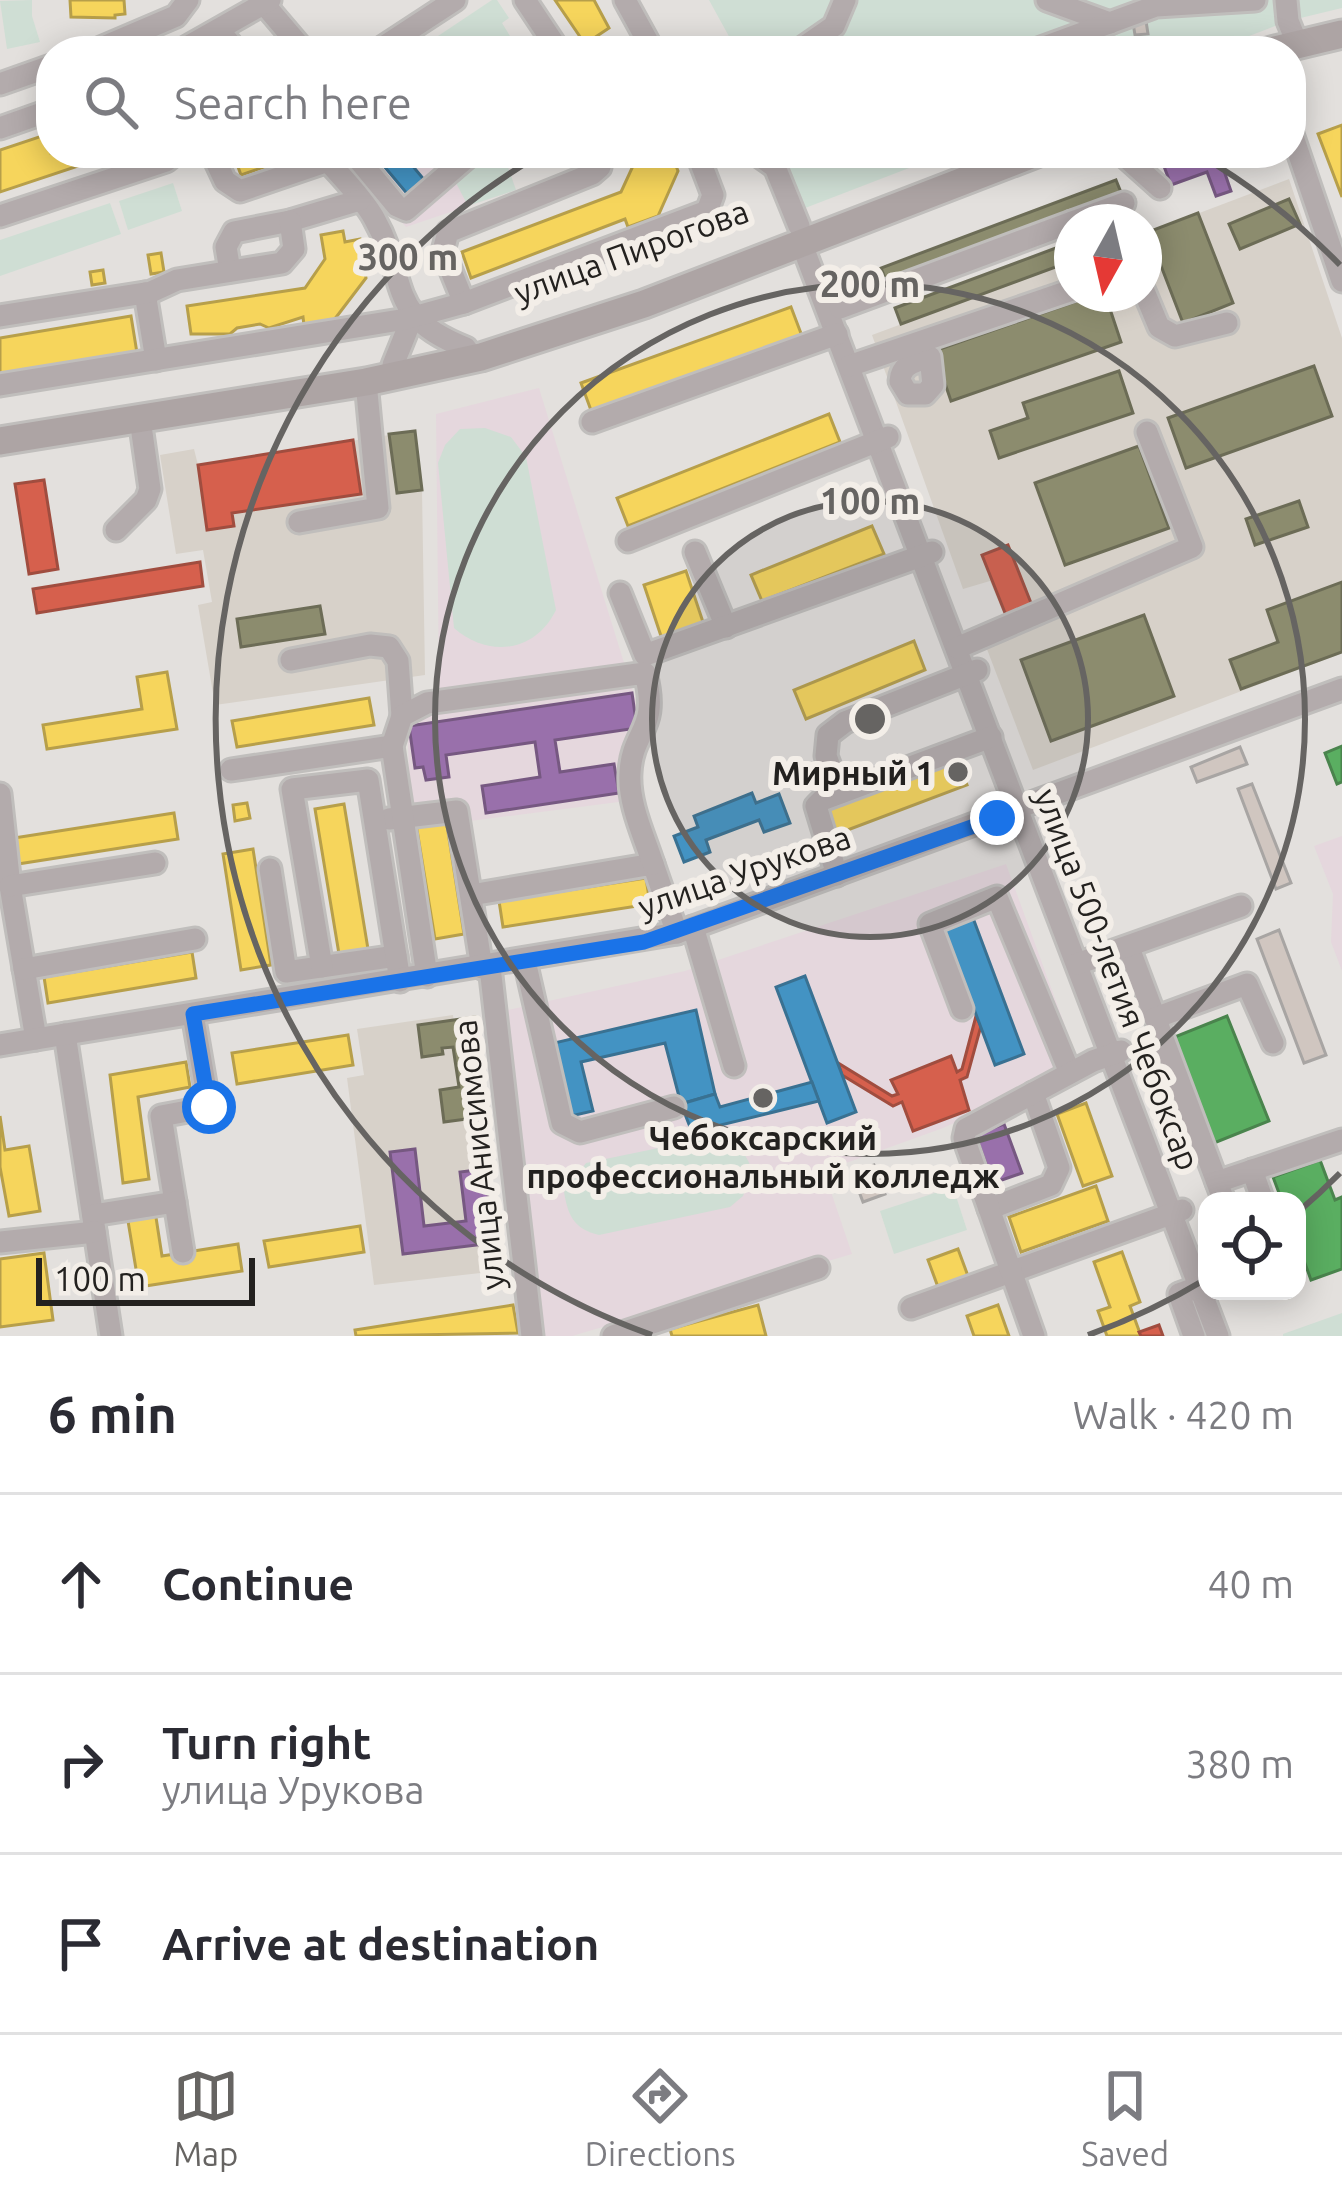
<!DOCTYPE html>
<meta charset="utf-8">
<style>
:root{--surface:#fff;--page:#f2f2f3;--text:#2b2b33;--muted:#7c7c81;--line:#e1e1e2;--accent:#666462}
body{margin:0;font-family:Ubuntu,sans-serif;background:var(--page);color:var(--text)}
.controls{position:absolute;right:36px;bottom:36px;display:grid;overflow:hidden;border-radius:24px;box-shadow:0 6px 30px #0003}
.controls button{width:108px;height:108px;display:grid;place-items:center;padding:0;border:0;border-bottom:3px solid var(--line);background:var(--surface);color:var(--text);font:60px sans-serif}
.compass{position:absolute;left:1054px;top:204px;width:108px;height:108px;border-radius:50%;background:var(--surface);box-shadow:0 6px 30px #0003;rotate:188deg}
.scale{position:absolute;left:36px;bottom:30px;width:219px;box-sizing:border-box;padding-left:12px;border:6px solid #23211f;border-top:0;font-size:33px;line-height:42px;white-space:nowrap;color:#23211f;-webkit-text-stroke:9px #f3eee8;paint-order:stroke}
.stop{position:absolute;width:36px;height:36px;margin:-27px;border:9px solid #1a73e8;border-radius:50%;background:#fff}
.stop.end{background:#1a73e8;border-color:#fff;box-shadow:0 3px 12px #0008}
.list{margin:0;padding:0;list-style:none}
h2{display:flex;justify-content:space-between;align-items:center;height:156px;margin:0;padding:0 48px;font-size:51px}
h2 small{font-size:39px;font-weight:400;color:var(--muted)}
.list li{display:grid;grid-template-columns:78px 1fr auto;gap:36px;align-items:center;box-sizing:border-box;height:180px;padding:0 48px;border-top:3px solid var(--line)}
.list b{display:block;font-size:45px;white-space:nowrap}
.list p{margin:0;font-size:39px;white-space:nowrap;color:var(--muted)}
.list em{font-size:39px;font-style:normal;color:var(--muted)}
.icon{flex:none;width:66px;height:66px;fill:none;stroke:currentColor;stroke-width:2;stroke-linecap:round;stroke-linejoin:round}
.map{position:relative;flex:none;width:1342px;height:1336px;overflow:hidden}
.search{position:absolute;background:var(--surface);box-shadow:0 6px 30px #0003;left:36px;right:36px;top:36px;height:132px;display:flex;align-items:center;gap:30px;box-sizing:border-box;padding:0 42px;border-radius:48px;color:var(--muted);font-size:45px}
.sheet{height:696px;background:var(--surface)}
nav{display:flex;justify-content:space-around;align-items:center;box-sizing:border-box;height:168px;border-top:3px solid var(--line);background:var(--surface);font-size:33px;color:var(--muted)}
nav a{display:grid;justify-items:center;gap:6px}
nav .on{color:var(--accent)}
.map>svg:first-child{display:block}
.built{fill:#d7d1c9}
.education{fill:#e5d7dd}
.green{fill:#cfded4}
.homes{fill:#f6d55c;stroke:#b79f4a;stroke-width:3}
.shops{fill:#d6604d;stroke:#a04d3f;stroke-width:3}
.offices{fill:#9970ab;stroke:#765881;stroke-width:3}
.schools{fill:#4393c3;stroke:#397192;stroke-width:3}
.public{fill:#5aae61;stroke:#4a844d;stroke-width:3}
.industry{fill:#8c8c6e;stroke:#6c6c56;stroke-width:3}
.building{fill:#d0c6c0;stroke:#a8a5a3;stroke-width:3}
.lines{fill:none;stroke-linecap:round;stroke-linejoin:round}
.minor-casing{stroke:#c0bebc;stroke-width:27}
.major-casing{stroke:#c0bebc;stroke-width:33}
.minor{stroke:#b3abac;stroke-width:21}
.major{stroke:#ada4a4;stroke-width:27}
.route{stroke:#1a73e8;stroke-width:15}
.ring{fill:none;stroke:#666462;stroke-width:6}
.poi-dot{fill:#666462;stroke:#f3eee8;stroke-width:4.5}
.labels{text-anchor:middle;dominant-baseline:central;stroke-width:12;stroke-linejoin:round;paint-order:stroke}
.street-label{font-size:33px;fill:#23211f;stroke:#f3eee8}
.poi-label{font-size:33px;font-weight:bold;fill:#23211f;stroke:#f3eee8;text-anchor:end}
.centre{fill:#666462;stroke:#f3eee8;stroke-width:6}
.ring-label{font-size:36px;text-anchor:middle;font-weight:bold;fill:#666462;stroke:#f3eee8;stroke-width:12;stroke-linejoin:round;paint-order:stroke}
</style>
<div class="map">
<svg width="1342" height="1336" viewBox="0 0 1342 1336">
<rect width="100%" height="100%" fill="#e3e0dd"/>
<g class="built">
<path d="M1289 179 1342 338V653L1033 770 985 644 1009 627 990 581 963 589 872 335 1072 261V294H1144V234Z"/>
<path d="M415 431 422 490 425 675 215 705 198 605 212 602 203 550 176 554 160 455 194 449 198 465Z"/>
<path d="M453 1015 475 1169 485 1168 498 1271 374 1285 347 1078 364 1075 357 1029Z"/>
</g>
<g class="education">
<path d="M340 153H503L516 190 406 227Z"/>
<path d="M539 388 642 721 626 801 470 821 465 802 411 810 407 726 439 686 436 414Z"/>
<path d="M1342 836V971L1331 942 1333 894 1314 846Z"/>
<path d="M1006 864 1080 1067 943 1128 824 1171 852 1254 572 1336H544L503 1011 685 971Z"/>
</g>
<g class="green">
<path d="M32 0V16L40 42 7 49 0 1Z"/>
<path d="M492 0H497L509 18 502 23 513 41C488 58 458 55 435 38Z"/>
<path d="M709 0H1342V8L1288 21 1210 51H737Z"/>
<path d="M485 153H503L516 190 468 206 454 179Z"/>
<path d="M778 153H948L800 210Z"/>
<path d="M173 183 182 211 128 230 119 201Z"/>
<path d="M110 203 121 234 0 276V240Z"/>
<path d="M485 428 511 437 526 457 556 610C535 653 488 658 454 628L438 463 445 445 460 429Z"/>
<path d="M707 1138C733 1138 743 1146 752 1170L743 1196 730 1207 599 1235C574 1229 568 1216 564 1192L586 1163Z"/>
<path d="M953 1187 967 1230 894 1254 880 1211Z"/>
<path d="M1342 1313V1336H1283V1334Z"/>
</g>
<g class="homes">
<path d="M70 0H124L125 14 115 15V18L71 17Z"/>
<path d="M555 0H594L609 28 585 44Z"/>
<path d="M1342 125V197L1318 134Z"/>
<path d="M51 133V153H117L0 192V150Z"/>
<path d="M233 153H274L275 155 271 157 273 164 241 175Z"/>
<path d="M628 153H671L678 171 658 216 628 227 625 219 471 278 462 252 621 192 633 166Z"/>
<path d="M343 231 345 242 360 239 366 278 334 320 304 325 303 317 269 328 260 324 237 328 230 334H191L187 306 305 288 325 259 321 235Z"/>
<path d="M161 253 164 272 151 274 148 255Z"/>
<path d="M103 270 105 283 92 285 90 272Z"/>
<path d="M791 307 802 336 592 413 581 383Z"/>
<path d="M131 316 137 353 0 375V338Z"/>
<path d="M829 414 840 442 628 526 617 498Z"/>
<path d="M872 526 884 554 762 601 751 575Z"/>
<path d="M686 571 705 628 663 642 644 585Z"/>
<path d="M914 641 925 670 806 719 794 690Z"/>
<path d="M167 672 177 729 47 749 43 725 142 709 137 677Z"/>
<path d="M369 698 374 725 237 747 232 721Z"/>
<path d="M956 758 967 785 829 837 818 809Z"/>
<path d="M247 803 250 818 235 821 233 805Z"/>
<path d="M344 804 368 949 339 954 315 809Z"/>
<path d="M174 813 178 839 18 864 14 838Z"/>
<path d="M446 819 464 934 435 939 416 824Z"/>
<path d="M253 849 271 965 241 970 223 854Z"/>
<path d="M646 878 650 904 503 927 499 901Z"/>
<path d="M192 952 196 978 48 1003 44 977Z"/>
<path d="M348 1035 353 1065 237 1084 232 1053Z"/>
<path d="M186 1062 190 1087 138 1097 149 1179 123 1183 110 1075Z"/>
<path d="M1086 1103 1112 1176 1083 1186 1057 1114Z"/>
<path d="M0 1116 5 1150 29 1146 40 1211 9 1216 0 1167Z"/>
<path d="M1096 1186 1108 1221 1021 1252 1009 1217Z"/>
<path d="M155 1211 162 1256 238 1244 242 1271 139 1287 127 1215Z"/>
<path d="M360 1226 364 1252 269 1267 264 1241Z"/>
<path d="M958 1249 968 1276 938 1287 928 1260Z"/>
<path d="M1122 1252 1140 1302 1130 1306 1141 1336H1107L1098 1311 1110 1307 1094 1262Z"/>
<path d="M44 1253 53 1320 0 1327V1259Z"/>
<path d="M513 1305 518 1333 356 1336 355 1330Z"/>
<path d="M758 1305 766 1336H672L670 1329Z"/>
<path d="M998 1305 1009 1336H974L967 1316Z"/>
</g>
<g class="shops">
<path d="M353 440 361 494 232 513 234 526 207 530 198 465Z"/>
<path d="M44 480 58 569 29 574 15 484Z"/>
<path d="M1008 545 1033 608 1011 628 982 555Z"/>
<path d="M200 562 203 586 37 613 33 589Z"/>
<path d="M976 1016 981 1026 967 1077 960 1080 969 1110 913 1131 902 1102 893 1106 842 1075 838 1063 892 1096 898 1094 891 1080 951 1056 957 1072 962 1069Z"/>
<path d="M1159 1325 1163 1336H1141L1139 1332Z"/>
</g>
<g class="offices">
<path d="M1159 153H1255L1222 165 1231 191 1216 196 1207 172 1171 185Z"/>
<path d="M632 693 637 728 555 740 560 772 614 764 619 793 486 813 482 786 540 777 535 742 446 755 449 777 426 780 423 767 415 768 409 726Z"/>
<path d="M1004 1124 1022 1173 993 1183 975 1134Z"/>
<path d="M415 1149 424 1226 466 1221 460 1172 485 1169 493 1243 403 1254 390 1152Z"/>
</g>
<g class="schools">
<path d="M373 153H412L406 158 426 182 409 196Z"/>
<path d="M752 793 756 803 779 794 790 823 764 832 759 820 706 840 710 852 684 862 674 836 698 827 694 816Z"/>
<path d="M973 918 1024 1054 995 1065 944 929Z"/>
<path d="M805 976 856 1112 827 1123 776 987Z"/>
<path d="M696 1010 715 1094 681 1104 665 1043 581 1062 593 1111 571 1116 554 1043Z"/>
<path d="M812 1082 819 1101 692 1132 681 1104 715 1094 720 1107Z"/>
</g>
<g class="public">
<path d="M1342 746V782L1337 784 1325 753Z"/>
<path d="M1227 1016 1269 1121 1209 1145 1167 1040Z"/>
<path d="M1320 1160 1335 1200 1342 1197V1269L1311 1280 1297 1241V1201H1282L1273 1177Z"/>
</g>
<g class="industry">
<path d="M1116 180 1122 195 887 283 881 268Z"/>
<path d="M1289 199 1300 224 1240 249 1229 224Z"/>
<path d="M1198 213 1233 303 1183 323 1148 232Z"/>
<path d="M1072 242V261L901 324 895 308Z"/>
<path d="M1097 294H1105L1121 342 951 401 934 351Z"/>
<path d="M1314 366 1332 416 1186 468 1168 418Z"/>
<path d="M1119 371 1133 413 999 458 990 431 1028 418 1023 403Z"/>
<path d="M415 431 422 490 397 493 389 434Z"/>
<path d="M1139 446 1169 528 1065 565 1035 483Z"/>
<path d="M1299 501 1308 527 1255 545 1246 519Z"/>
<path d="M1342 582V652L1241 689 1230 660 1278 642 1267 610Z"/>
<path d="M320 606 325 634 241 647 237 619Z"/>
<path d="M1144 615 1174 696 1051 741 1021 660Z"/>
<path d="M475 1017 489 1116 444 1122 440 1090 459 1087 453 1047 442 1048 443 1054 422 1057 418 1025Z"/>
</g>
<g class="building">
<path d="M1146 21 1148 34 1135 35 1133 23Z"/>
<path d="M1240 747 1247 764 1197 782 1191 767Z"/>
<path d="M1252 784 1291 883 1276 889 1238 789Z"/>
<path d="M1279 930 1326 1055 1304 1063 1257 939Z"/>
<path d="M874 1165 885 1194 863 1202 852 1173Z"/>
</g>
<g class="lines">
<g class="minor-casing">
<g id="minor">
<path d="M525 0 559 51"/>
<path d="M625 0 653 51"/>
<path d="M1047 0 1110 23"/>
<path d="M1286 0 1288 21 1297 43"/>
<path d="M264 4 304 51"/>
<path d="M220 31 236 51"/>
<path d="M94 51 176 16 188 0"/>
<path d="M180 51 270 0"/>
<path d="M377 51 455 0"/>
<path d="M798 51 834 26 845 0"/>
<path d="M1033 51 1156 6 1255 0"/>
<path d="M0 84 51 66"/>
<path d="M0 128 51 110"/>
<path d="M1291 131 1342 281"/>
<path d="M212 153 225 181 240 191 328 161"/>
<path d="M321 153C338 174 361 195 374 218 410 282 384 316 466 348"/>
<path d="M353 153 397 206 406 210 472 153"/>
<path d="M755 153 775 167 799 226"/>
<path d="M1121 153 1160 188"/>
<path d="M0 216 166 161 176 153"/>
<path d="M1072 222 1124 203"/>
<path d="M801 242 1218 1336"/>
<path d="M230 271 226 247 234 232 290 221 360 200"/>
<path d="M1144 291 1159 327 1175 336 1227 323"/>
<path d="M145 293 156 360"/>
<path d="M464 303 443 251 448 232 592 174 600 167 602 153"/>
<path d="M840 308 1072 222"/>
<path d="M0 316 151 292 177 280 282 263 294 249 290 221"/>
<path d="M930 357 933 385 925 394H908L900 381C901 364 915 362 930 357Z"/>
<path d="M393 365 412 318"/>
<path d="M849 366 1072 290"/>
<path d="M0 385 406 319 464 303 707 211 713 195 697 153"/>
<path d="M592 422 837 334"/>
<path d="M299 522 378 508 366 382"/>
<path d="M116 530 146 500 150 489 140 419"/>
<path d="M628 541 888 437"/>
<path d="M695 552 726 627"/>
<path d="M620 593 645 655 932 552"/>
<path d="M957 648 1192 547 1147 432"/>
<path d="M291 660 370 645 389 647 398 661 402 716"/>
<path d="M231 770 392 746"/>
<path d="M840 793 826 756 828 735 845 722 977 670"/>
<path d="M0 794 10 886 36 1039"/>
<path d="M389 819 457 811 482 968"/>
<path d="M270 869 286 972 396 956"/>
<path d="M837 875 816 806 822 800 991 737"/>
<path d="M10 886 155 863"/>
<path d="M471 895 653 864 677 933"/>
<path d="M693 927 734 1066"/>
<path d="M1129 948 1224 1201"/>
<path d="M525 961 562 1123 580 1132 674 1107"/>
<path d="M1077 964 1241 906"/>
<path d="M322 967 292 789 368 780 400 981"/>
<path d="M490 967 532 1336"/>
<path d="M24 969 195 939"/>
<path d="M427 976 392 746 402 716 427 703 645 673C660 731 632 729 630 773 628 803 644 836 653 864"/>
<path d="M962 1009 930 924 997 897 1070 1073"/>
<path d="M1155 1018 1247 984 1273 1043"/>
<path d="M65 1034 111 1336"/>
<path d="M0 1045 677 933 1342 689"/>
<path d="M1252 1170 1263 1201"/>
<path d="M1217 1182 1342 1140"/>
<path d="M175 1202 161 1116 209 1107 193 1014"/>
<path d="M989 1209 1051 1185 1059 1168 1033 1093"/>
<path d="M93 1215 175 1202 183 1252"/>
<path d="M0 1242 95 1232"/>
<path d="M911 1308 1182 1210"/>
<path d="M613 1336 818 1268"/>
<path d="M1034 1336 964 1138 966 1129 1093 1061 1121 1051"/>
<path d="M1194 1336 1179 1294 1207 1284"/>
</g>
</g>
<g class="major-casing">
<g id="major">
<path d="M1271 51 1342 34"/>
<path d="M0 441 366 382 481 357 644 304 1036 153"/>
</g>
</g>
<use href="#minor" class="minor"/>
<use href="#major" class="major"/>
</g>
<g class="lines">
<path class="route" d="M209 1107 193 1014 644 942 997 818"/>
</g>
<circle cx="870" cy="719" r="218" fill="#666462" fill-opacity=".12"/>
<g class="ring">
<circle cx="870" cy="719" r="218"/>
<circle cx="870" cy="719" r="435"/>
<path d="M1340 1173A653 653 0 0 1 1298 1212M1206 1279A653 653 0 0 1 1088 1335M652 1335A653 653 0 0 1 543 153M1196 153A653 653 0 0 1 1340 265"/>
</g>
<g class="poi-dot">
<circle cx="958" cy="772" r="12"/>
<circle cx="763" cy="1098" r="12"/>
</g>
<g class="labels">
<g class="street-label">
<text transform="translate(631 251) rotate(-20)">улица Пирогова</text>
<text transform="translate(744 871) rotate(-19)">улица Урукова</text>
<text transform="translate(1118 979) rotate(69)">улица 500-летия Чебоксар</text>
<text transform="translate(478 1155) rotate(-96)">улица Анисимова</text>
</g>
<g class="poi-label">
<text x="934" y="772">Мирный 1</text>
<text x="763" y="1137" text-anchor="middle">Чебоксарский<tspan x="763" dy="38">профессиональный колледж</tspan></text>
</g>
</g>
<circle cx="870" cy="719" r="18" class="centre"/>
<g class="ring-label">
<text x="408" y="270">300 m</text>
<text x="870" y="297">200 m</text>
<text x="870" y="514">100 m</text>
</g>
</svg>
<div class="controls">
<button><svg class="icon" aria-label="locate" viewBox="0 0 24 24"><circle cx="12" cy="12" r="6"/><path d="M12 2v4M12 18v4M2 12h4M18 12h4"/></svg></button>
</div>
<svg class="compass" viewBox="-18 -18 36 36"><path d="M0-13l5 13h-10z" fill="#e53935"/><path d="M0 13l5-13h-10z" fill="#7c7c81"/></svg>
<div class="scale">100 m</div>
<div class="stop" style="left:209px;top:1107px"></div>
<div class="stop end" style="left:997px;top:818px"></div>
<div class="search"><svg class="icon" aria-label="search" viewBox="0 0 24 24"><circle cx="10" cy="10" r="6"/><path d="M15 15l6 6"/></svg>Search here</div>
</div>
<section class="sheet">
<h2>6 min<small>Walk · 420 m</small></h2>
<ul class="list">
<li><svg class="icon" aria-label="ahead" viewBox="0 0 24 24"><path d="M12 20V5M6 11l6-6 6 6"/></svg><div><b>Continue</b></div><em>40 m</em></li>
<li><svg class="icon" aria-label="right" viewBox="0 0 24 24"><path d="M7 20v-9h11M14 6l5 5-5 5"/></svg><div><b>Turn right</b><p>улица Урукова</p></div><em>380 m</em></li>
<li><svg class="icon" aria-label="arrive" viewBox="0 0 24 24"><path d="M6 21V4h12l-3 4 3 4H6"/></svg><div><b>Arrive at destination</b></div></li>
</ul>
</section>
<nav>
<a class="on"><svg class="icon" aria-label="map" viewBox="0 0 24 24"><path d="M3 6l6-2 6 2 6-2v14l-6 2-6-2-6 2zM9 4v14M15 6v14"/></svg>Map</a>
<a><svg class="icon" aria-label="directions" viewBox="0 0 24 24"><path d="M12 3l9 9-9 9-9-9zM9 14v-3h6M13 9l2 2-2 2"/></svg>Directions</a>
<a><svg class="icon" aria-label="saved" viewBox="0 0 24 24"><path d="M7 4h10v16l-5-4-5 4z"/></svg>Saved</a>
</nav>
